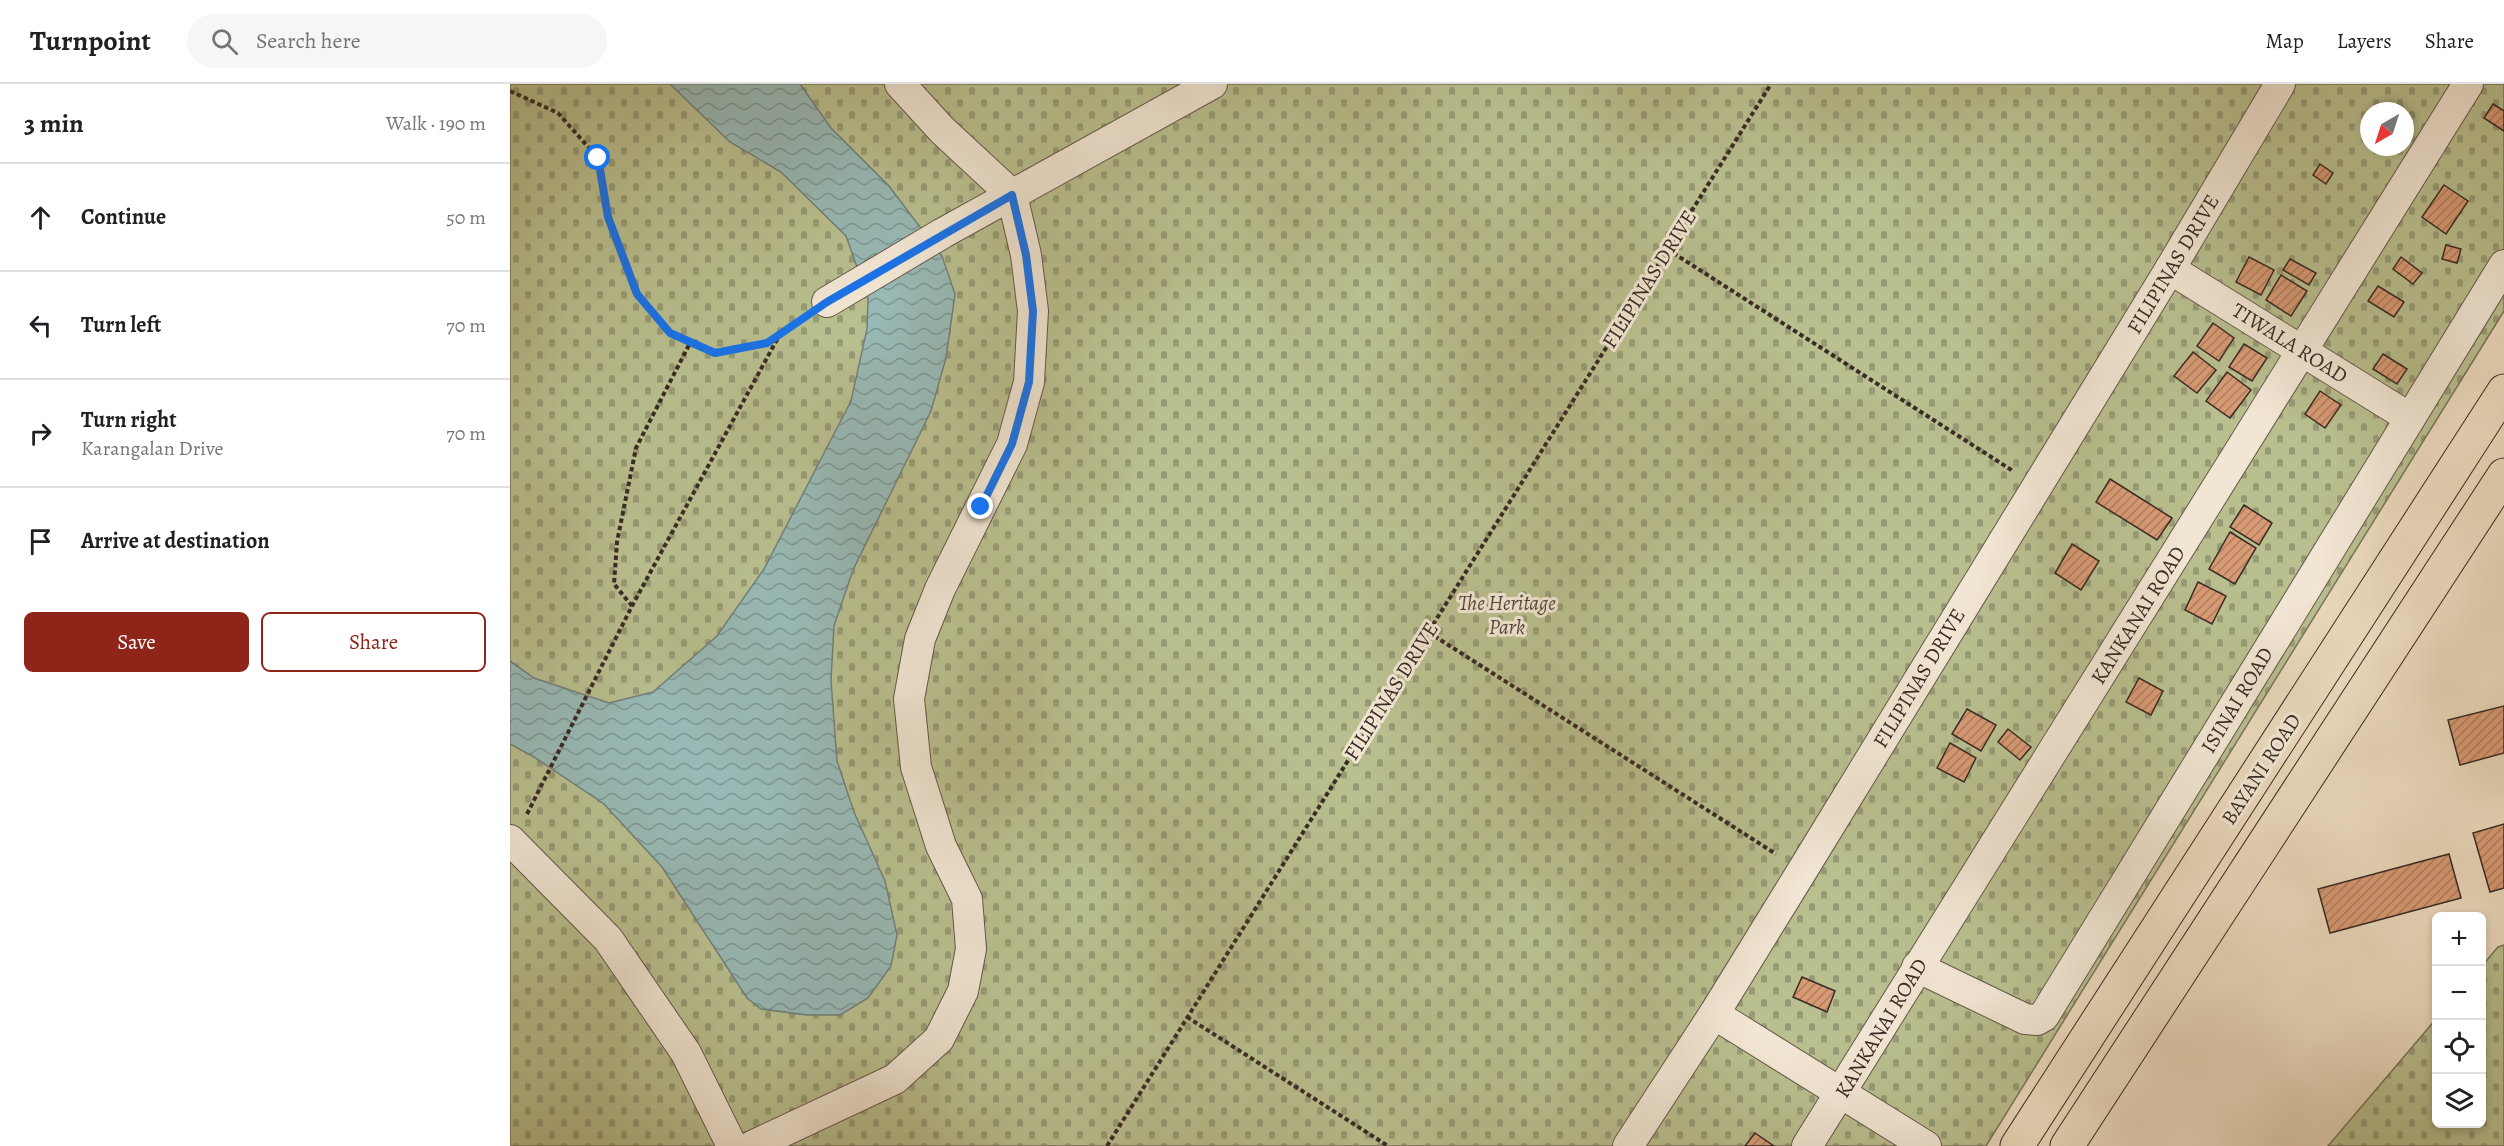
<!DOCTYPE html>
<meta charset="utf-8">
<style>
:root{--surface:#fff;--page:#f6f6f6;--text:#202124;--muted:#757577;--line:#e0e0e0;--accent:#8f2418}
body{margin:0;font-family:Alegreya,serif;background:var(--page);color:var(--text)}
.controls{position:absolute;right:18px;bottom:18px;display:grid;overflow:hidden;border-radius:9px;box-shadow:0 3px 9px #0003}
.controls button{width:54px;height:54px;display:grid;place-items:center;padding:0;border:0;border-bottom:2px solid var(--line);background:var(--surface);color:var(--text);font:30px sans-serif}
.compass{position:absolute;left:1850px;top:18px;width:54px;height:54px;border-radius:50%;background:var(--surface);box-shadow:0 3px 9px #0003;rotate:219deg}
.stop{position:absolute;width:18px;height:18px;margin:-14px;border:4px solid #1a73e8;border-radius:50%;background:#fff}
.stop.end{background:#1a73e8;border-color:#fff;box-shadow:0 2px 6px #0008}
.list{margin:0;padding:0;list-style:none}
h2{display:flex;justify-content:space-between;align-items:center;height:78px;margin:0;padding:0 24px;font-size:26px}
h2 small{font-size:20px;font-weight:400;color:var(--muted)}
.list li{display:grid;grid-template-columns:39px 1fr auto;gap:18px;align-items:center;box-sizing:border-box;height:108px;padding:0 24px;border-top:2px solid var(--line)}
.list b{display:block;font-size:22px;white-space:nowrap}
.list p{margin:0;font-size:20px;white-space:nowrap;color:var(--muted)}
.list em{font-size:20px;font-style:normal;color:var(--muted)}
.actions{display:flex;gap:12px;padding:18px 24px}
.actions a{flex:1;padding:14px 0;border:2px solid var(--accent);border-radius:9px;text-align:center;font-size:21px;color:var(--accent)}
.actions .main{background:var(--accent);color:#fff}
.icon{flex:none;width:33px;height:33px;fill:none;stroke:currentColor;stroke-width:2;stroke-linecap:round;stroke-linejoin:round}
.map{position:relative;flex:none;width:1994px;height:1062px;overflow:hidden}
header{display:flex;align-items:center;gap:36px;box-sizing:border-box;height:84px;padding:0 30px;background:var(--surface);border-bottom:2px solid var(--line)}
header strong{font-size:28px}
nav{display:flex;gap:33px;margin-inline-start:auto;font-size:21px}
.search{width:420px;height:54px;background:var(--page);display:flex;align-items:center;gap:15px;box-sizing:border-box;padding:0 21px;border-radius:33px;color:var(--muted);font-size:22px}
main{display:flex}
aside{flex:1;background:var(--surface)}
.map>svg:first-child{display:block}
.cemetery{fill:url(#cemetery-stones);stroke:#7a745a;stroke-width:1.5;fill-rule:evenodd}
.water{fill:url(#water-waves);stroke:#72807b;stroke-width:1.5}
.building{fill:url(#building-hatch);stroke:#3a2a24;stroke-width:1.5}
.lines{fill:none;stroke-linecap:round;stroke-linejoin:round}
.minor-casing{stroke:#66564a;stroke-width:32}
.major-casing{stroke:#3a2a24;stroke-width:35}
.path{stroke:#3a2a24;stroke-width:4;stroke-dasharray:4.5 3;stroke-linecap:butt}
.minor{stroke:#f1e6d3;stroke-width:30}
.major{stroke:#ead9bc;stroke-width:33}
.route{stroke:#1a73e8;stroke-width:8}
.labels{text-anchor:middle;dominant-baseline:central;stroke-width:6;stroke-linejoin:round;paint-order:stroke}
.street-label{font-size:21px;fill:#3a2a24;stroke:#f1e6d3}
.park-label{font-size:21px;font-style:italic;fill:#534839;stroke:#f1e6d3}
</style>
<header>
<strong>Turnpoint</strong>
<div class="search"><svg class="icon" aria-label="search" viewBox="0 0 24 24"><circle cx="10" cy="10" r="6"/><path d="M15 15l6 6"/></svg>Search here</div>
<nav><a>Map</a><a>Layers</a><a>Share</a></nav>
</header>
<main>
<aside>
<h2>3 min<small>Walk · 190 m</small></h2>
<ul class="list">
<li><svg class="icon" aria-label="ahead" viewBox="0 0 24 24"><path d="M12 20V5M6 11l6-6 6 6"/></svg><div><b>Continue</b></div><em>50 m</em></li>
<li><svg class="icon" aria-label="left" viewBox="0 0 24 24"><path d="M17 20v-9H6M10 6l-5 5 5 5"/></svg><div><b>Turn left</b></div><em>70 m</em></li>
<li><svg class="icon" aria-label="right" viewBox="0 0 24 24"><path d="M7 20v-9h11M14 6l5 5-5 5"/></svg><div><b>Turn right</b><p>Karangalan Drive</p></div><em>70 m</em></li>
<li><svg class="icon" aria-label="arrive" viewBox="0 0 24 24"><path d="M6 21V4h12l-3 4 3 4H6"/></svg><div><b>Arrive at destination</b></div></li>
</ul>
<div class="actions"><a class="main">Save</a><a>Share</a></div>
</aside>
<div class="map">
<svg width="1994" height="1062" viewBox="0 0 1994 1062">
<defs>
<pattern id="cemetery-stones" width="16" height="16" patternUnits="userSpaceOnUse" patternTransform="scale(1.5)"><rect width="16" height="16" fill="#b9bf8f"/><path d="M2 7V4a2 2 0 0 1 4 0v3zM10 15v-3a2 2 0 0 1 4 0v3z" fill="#979b75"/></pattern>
<pattern id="water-waves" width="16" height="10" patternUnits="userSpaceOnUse" patternTransform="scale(1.5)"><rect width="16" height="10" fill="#98b9b5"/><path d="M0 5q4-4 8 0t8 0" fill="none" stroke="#7d9793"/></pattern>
<pattern id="building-hatch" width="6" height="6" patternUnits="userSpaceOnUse" patternTransform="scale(1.5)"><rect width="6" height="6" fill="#d79a74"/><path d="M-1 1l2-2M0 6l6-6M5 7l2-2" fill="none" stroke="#af7e5f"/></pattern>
</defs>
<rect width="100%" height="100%" fill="#ead9bc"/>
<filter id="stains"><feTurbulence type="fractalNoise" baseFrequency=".00333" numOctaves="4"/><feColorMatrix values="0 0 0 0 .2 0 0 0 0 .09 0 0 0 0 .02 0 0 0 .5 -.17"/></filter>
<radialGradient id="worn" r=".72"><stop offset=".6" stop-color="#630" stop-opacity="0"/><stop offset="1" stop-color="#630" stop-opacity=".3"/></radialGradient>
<g class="cemetery">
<path d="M0 0H1994V227L1476 1062H0ZM1859 27H1895V63H1859Z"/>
<path d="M1994 861V1062H1818L1926 935V1040H1972V882L1988 863Z"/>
</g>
<path class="water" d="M160 0H290L321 44 379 102 432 172 445 210 436 274 421 327 343 486 324 542 321 596 327 677 344 728 375 797 387 851 381 882 358 914 330 931H297L251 925 237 914 152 783 94 720 24 673 0 660V577L24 594 99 619 143 608 207 552 254 485 341 317 357 245 358 214 336 152 271 88 220 58Z"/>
<g class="building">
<path d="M1983 20 1994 27V47L1974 34Z"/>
<path d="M1810 80 1823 89 1816 100 1803 91Z"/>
<path d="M1934 101 1958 117 1936 150 1912 133Z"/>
<path d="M1936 161 1951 165 1947 179 1932 175Z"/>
<path d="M1739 173 1764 186 1751 211 1726 198Z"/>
<path d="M1891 173 1912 189 1903 200 1883 185Z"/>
<path d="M1780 175 1806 189 1799 201 1773 186Z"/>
<path d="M1771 191 1797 207 1781 232 1756 216Z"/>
<path d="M1868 202 1894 218 1884 233 1858 217Z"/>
<path d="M1703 239 1724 254 1709 277 1687 262Z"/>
<path d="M1734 260 1757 274 1742 297 1719 283Z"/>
<path d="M1683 268 1706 286 1687 309 1664 292Z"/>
<path d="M1873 270 1897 285 1887 300 1863 285Z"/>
<path d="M1717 288 1741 306 1720 334 1696 317Z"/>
<path d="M1810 307 1831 321 1815 344 1795 330Z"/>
<path d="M1600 395 1662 434 1647 456 1586 418Z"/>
<path d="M1734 421 1762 439 1749 461 1720 443Z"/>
<path d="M1720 448 1746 464 1725 500 1699 485Z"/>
<path d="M1562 460 1589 477 1571 506 1545 489Z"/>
<path d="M1688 498 1716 512 1702 540 1675 526Z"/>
<path d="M1629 594 1653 607 1641 631 1616 618Z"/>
<path d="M1994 622V669L1950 681 1938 636Z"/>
<path d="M1457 625 1486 641 1471 667 1442 650Z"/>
<path d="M1498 645 1521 663 1510 676 1488 658Z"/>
<path d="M1440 659 1466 674 1454 698 1427 684Z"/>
<path d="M1994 740V804L1980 808 1963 749Z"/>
<path d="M1939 770 1951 814 1820 849 1808 805Z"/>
<path d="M1292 893 1325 907 1317 928 1283 913Z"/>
<path d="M1245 1049 1264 1062H1235Z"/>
</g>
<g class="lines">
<g class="minor-casing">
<g id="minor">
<path d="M1660 185 1900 334"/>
<path d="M317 218 433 149 702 0"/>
<path d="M0 756 98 855 176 969 222 1062"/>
<path d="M1407 883 1515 935 1527 936 1534 932 1994 181"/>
<path d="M1204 930 1416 1062"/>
<path d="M242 1062 385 995 429 955 453 907 461 865 457 815 431 762 406 683 399 615 410 555 430 505 502 360 519 298 523 227 516 171 502 111 432 46 390 0"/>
<path d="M1118 1062 1204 930 1292 787 1660 185 1770 0"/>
<path d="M1297 1062 1958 0"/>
</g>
</g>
<g class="major-casing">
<g id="major">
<path d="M1507 1062 1994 307"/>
<path d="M1557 1062 1994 391"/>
</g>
</g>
<g class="path">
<path d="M0 7 48 29 88 74 98 133 127 210 160 249 205 269 257 259 293 235"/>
<path d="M1157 165 1503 387"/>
<path d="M122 522 104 500 107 458 126 364 180 259"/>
<path d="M918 548 1266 770"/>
<path d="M17 730 122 522 270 250"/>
<path d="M677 933 878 1062"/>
<path d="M597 1062 1261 0"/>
</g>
<use href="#minor" class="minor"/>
<use href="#major" class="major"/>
</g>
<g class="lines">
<path class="route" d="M88 74 98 133 127 210 160 249 205 269 257 259 317 218 502 111 516 171 523 227 519 298 502 360 471 423"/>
</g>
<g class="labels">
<g class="street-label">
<text transform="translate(1663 180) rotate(-59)">FILIPINAS DRIVE</text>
<text transform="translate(1139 195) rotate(-58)">FILIPINAS DRIVE</text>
<text transform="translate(1780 259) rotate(32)">TIWALA ROAD</text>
<text transform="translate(1628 531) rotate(-58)">KANKANAI ROAD</text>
<text transform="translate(1409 594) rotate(-59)">FILIPINAS DRIVE</text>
<text transform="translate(881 607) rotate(-58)">FILIPINAS DRIVE</text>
<text transform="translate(1727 616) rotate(-59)">ISINAI ROAD</text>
<text transform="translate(1751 685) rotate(-57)">BAYANI ROAD</text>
<text transform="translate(1371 944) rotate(-59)">KANKANAI ROAD</text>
</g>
<g class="park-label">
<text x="997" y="519">The Heritage<tspan x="997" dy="24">Park</tspan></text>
</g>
</g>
<rect width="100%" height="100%" filter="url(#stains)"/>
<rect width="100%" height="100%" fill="url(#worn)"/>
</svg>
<div class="controls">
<button>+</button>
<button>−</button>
<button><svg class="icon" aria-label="locate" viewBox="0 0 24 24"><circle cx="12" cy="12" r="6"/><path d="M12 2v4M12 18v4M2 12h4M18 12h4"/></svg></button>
<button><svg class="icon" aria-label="layers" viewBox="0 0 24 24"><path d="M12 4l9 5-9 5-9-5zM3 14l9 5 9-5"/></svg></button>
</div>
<svg class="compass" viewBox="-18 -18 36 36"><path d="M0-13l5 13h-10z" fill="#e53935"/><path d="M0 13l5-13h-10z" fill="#757577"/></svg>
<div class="stop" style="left:88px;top:74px"></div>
<div class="stop end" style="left:471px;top:423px"></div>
</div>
</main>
